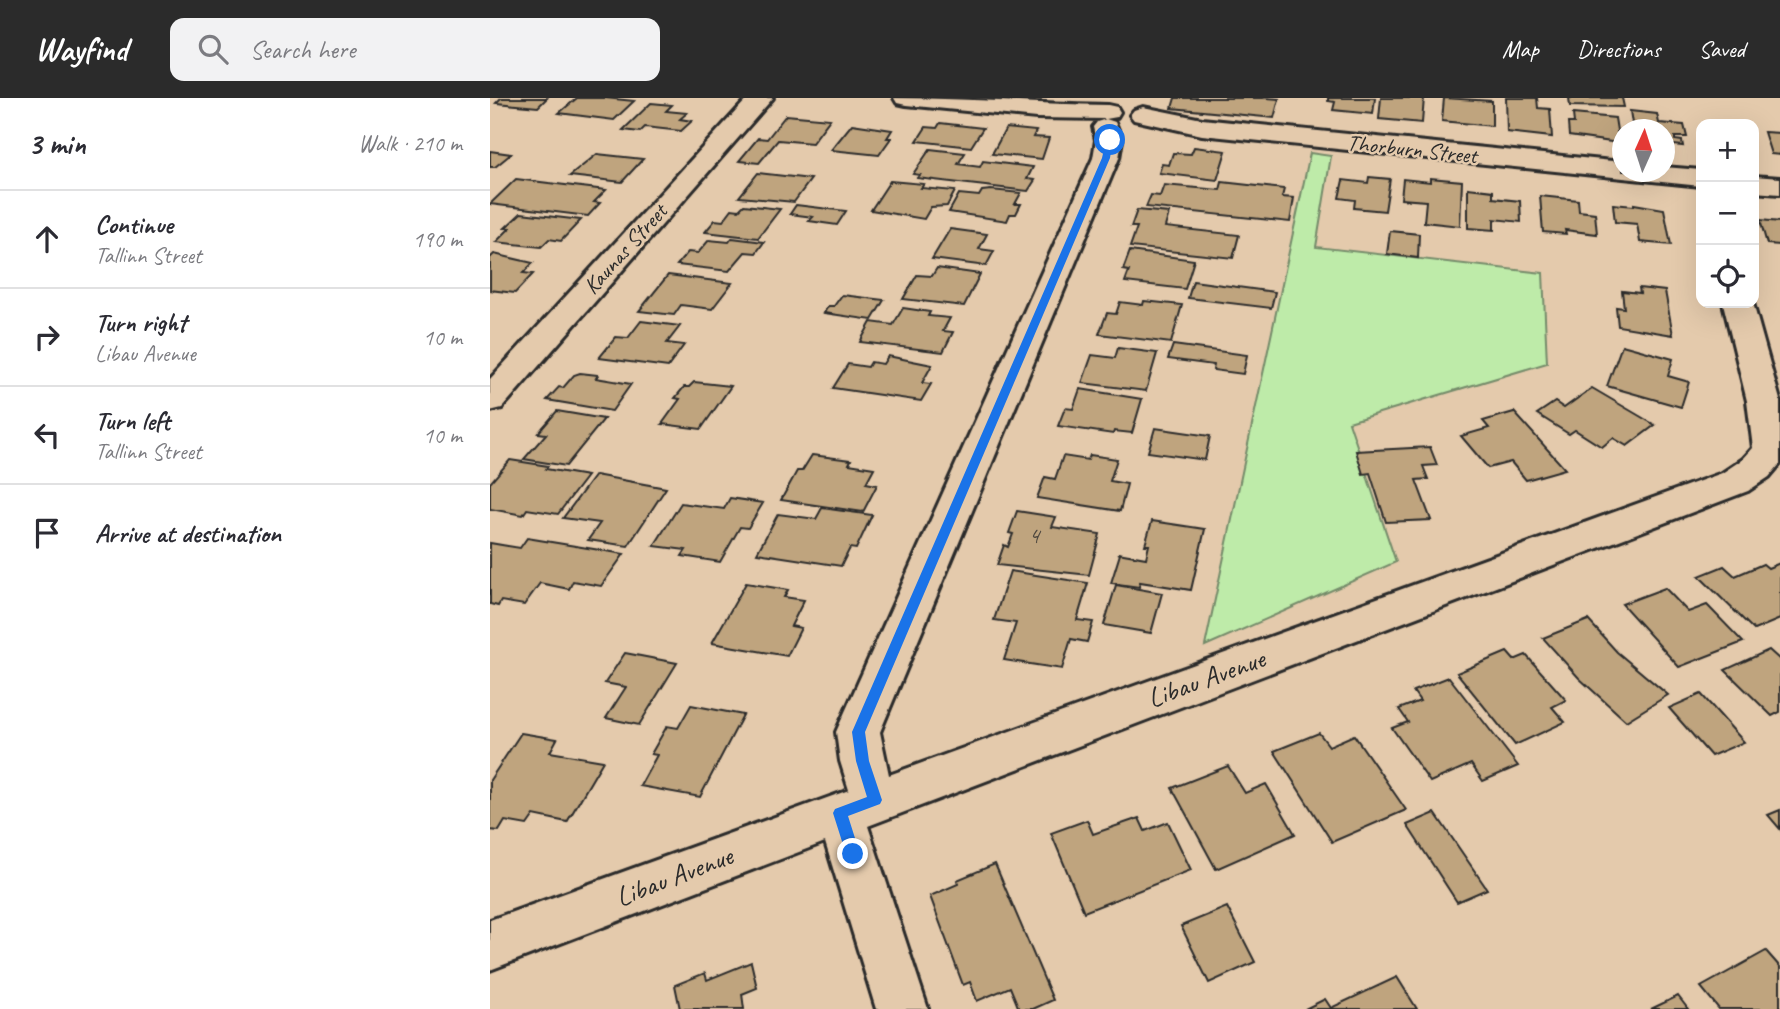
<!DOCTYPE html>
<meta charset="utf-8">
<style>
:root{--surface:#fff;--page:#f2f2f3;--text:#2b2b33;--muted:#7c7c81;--line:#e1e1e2;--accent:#2b2b2b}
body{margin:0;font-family:Caveat,sans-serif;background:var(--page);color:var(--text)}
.controls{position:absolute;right:21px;top:21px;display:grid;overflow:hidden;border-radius:14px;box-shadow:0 7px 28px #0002}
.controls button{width:63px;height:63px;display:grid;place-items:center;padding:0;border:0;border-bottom:2px solid var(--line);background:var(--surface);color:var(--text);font:35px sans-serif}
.compass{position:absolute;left:1122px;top:21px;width:63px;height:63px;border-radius:50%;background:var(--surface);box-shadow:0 7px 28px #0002;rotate:3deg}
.stop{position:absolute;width:21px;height:21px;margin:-16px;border:5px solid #1a73e8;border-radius:50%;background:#fff}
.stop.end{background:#1a73e8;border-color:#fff;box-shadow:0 2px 7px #0008}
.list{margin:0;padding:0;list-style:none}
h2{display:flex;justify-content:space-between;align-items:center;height:91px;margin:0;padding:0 28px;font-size:30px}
h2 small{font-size:23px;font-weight:400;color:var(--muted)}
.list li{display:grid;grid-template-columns:46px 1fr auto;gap:21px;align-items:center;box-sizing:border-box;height:98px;padding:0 28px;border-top:2px solid var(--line)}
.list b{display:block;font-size:26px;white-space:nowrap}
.list p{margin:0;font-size:23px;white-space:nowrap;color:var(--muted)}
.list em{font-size:23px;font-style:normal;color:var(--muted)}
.icon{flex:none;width:38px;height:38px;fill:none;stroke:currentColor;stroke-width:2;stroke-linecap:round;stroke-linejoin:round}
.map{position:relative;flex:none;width:1290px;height:911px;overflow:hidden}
header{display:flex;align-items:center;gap:42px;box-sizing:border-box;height:98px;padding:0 35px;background:var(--accent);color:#fff}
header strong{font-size:33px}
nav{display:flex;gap:38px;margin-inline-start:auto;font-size:24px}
.search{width:490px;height:63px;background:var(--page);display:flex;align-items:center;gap:18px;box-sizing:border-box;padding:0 24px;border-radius:14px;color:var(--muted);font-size:26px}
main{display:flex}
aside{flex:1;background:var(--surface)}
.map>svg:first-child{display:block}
.green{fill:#beeba9;stroke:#748b6a;stroke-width:2}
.building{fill:#bfa47e;stroke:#2b2b2b;stroke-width:2}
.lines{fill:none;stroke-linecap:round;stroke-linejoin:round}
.minor-casing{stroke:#2b2b2b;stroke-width:6}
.minor{fill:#e4caac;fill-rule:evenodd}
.route{fill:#1a73e8}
.labels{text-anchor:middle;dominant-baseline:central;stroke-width:5;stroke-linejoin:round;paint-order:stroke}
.far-street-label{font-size:23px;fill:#2b2b2b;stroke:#e4caac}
.number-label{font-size:24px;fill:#504940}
.street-label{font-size:28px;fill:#2b2b2b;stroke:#e4caac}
</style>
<header>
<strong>Wayfind</strong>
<div class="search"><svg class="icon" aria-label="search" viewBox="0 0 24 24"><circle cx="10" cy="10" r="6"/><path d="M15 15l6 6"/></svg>Search here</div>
<nav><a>Map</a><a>Directions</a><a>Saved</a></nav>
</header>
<main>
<aside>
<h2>3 min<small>Walk · 210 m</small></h2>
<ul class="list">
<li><svg class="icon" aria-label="ahead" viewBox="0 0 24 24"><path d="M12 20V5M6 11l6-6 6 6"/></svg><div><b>Continue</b><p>Tallinn Street</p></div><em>190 m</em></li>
<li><svg class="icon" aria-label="right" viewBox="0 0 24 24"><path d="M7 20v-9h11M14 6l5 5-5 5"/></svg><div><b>Turn right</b><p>Libau Avenue</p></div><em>10 m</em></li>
<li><svg class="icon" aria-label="left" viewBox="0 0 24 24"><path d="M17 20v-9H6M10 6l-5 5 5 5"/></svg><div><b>Turn left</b><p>Tallinn Street</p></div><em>10 m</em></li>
<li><svg class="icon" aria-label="arrive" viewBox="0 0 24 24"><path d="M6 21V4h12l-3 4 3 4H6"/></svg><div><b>Arrive at destination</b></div></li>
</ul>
</aside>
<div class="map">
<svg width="1290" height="911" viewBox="0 0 1290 911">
<rect width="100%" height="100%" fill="#e4caac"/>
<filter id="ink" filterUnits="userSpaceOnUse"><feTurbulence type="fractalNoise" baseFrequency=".0143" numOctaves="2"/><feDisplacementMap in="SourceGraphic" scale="14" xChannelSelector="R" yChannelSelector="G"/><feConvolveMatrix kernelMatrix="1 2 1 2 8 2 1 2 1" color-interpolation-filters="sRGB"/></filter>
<g filter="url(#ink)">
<path class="green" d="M820 55 841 58 826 149 1053 175 1057 265 859 324 906 464 715 548Z"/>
<g class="building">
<path d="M11 0H57L48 9 6 5Z"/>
<path d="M87 0H115L144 3 124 22 69 15Z"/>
<path d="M685 0H777L789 1 784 20 682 10Z"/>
<path d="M838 0H885L883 16 843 12 845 4 838 3Z"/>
<path d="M891 0H934L932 25 889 21Z"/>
<path d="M954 0 1002 3V28L952 23Z"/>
<path d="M1016 0H1047L1048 10 1060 11 1062 39 1017 34Z"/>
<path d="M1079 0H1132L1134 9 1080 8Z"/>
<path d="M161 5 182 7 176 13 197 15 190 21 202 23 191 33 155 29 150 34 133 32Z"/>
<path d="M1140 13 1167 16 1169 25 1194 27 1197 39H1185V42L1192 43 1193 48 1174 46V32H1143Z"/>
<path d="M1083 16 1125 20 1129 45 1079 38 1078 25H1084Z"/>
<path d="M296 17 340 21 322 45 288 42 269 65 249 63 268 40 277 41Z"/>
<path d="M450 25 493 30 481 49 427 43 436 29 447 30Z"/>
<path d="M362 26 402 32 397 40H401L389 57 341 52Z"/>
<path d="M516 30 546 33 543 39 559 40 552 61 502 56Z"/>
<path d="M1274 34 1290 35V57L1281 56Z"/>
<path d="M704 49 736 53 727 82 669 75 672 66 679 67 683 55 701 56Z"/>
<path d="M440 51 475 55 468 66 490 69 493 63 543 69 537 81 545 82 538 93 427 80 430 77 423 76Z"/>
<path d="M0 53 21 56 5 69H0Z"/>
<path d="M107 56 153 61 132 84 80 78Z"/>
<path d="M268 75 321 81 304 104 249 99Z"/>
<path d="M879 79 900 81 895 113 864 110 865 102 849 100 853 82 878 85Z"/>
<path d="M940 80 972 83 970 128 934 124 936 103 911 101 913 81 940 84Z"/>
<path d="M26 81 116 92 104 104 110 105 98 118 0 106Z"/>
<path d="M400 83 434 86 431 90 465 93 457 108 441 109 434 121 381 112Z"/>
<path d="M732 84 794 91 792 99 804 100 800 124 656 109 661 97 670 98 674 87 730 92Z"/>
<path d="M978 90 1003 93V100L1030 103 1031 124 1004 121V132L978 130Z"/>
<path d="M501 92 531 95 525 106H531L526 116H520L517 123 459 114 469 96 489 98 492 93Z"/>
<path d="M1050 98 1088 102 1089 113 1105 115 1107 136 1075 132 1076 136 1053 134Z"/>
<path d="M1123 106 1144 108V106L1174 111 1181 147 1150 144 1147 126 1125 124Z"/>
<path d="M254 107 290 111 268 140 215 134 225 122 233 123 242 111 249 112Z"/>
<path d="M306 107 356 113 347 127 319 123 323 119 300 116Z"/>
<path d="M647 112 679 115 675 129 749 137 743 160 640 149 647 129H641Z"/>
<path d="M31 115 91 122 71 143 59 141 51 149 6 144 20 130H15Z"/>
<path d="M1270 122 1290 124V147L1277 146Z"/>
<path d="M460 131 497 136 489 151 504 153 496 168 442 161Z"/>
<path d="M900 133 929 136 928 160 897 156Z"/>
<path d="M242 140 274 144 266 155 255 154 239 173 187 167 198 154 208 155 219 142 239 144Z"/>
<path d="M640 153 704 162 695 191 635 184 639 173 633 172Z"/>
<path d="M4 156 43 165 33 175 43 176 25 195 0 192V160Z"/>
<path d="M447 170 490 176 474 208 413 201 427 177 442 178Z"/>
<path d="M178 177 242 185 222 211 191 207 184 217 149 213Z"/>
<path d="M703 183 785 194 781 210 698 200Z"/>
<path d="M1149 190 1175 193 1183 237 1128 228 1126 209 1134 210 1132 193 1150 195Z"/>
<path d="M352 197 394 202 382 222 334 215 338 208H344Z"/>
<path d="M654 203 692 207 681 245 609 236 617 215 626 216 630 204 653 207Z"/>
<path d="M413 210 440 214 438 218 460 220 453 233 463 234 453 254 370 244 381 224 403 227Z"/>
<path d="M151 223 190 228 177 245 194 247 178 269 109 260 126 239 138 240Z"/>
<path d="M683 247 757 257 753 276 723 272 724 267 678 261Z"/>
<path d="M1132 247 1183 261 1178 278 1199 284 1191 309 1117 288Z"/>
<path d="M628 250 667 255 656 293 592 285 602 257 625 260Z"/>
<path d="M398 258 442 267 432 285 441 286 431 303 343 290 358 266 378 269 381 264 393 266Z"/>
<path d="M90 275 108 277 106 280 141 286 122 313 57 302 69 289 73 290 84 277Z"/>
<path d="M204 284 241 288 211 331 172 326 190 301 185 300 194 289H199Z"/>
<path d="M1102 290 1165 327 1137 348 1123 340 1112 349 1085 332 1079 336 1047 316 1065 304 1074 310Z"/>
<path d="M590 291 652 301 642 335 624 333 623 336 568 328 575 310 583 311Z"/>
<path d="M67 313 114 321 76 368 34 361 56 336 48 335Z"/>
<path d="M1024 314 1075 371 1036 382 1021 364 998 370 971 338 999 330 993 323Z"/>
<path d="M665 330 720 338 715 362 658 354Z"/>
<path d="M940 349 947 367 933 368 938 381 926 382 941 422 896 424 880 375 873 376 866 353Z"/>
<path d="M322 357 361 362 359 366 384 370 376 385 387 387 373 414 291 402 307 373H312Z"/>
<path d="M600 357 627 361 620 383 637 386 630 413 547 400 555 379 565 381 573 358 598 362Z"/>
<path d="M20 362 58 368 56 371 97 378 68 416 37 411 33 417 0 411V385Z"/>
<path d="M105 377 176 390 138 448 98 442 110 425 73 420Z"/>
<path d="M240 400 273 405 258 430 250 429 230 464 192 458 196 452 164 448 191 405 234 411Z"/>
<path d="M332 410 382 417 366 451 360 450 351 468 267 455 288 416 326 421Z"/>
<path d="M527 413 566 419 562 429 610 436 599 477 507 467 514 447 518 449 523 436 519 435Z"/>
<path d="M662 423 715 431 701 492 650 484 649 489 621 485 630 456 628 455 656 460 659 447H655Z"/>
<path d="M37 440 134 456 111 488 83 483 79 491 50 485 34 507 11 503 8 508 0 506V445L30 450Z"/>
<path d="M1290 465V521L1264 532 1209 478 1234 468 1245 478 1273 466 1278 470Z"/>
<path d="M520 473 598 485 587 522 603 524 597 544 581 541 572 571 514 562 526 525 504 522Z"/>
<path d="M256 485 298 492 294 499 314 502 301 528 311 530 297 558 222 545Z"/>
<path d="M626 487 672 495 661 535 614 527Z"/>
<path d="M1175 490 1198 514 1217 507 1253 544 1189 569 1132 506Z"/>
<path d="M1098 522 1127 554 1178 597 1136 623 1089 580 1053 540Z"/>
<path d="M1279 552 1290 562V614L1282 618 1235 572Z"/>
<path d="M1017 554 1024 562 1036 557 1076 602 1062 609 1075 624 1025 647 967 575Z"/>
<path d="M135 555 187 565 149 627 116 620 136 589 115 585Z"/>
<path d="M959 579 1028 668 993 683 981 666 940 684 902 630 918 624 909 611 930 603 923 593Z"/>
<path d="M1211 596 1254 644 1221 658 1179 610Z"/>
<path d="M201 607 253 617 210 699 150 688 167 657 161 656 177 628 188 630Z"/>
<path d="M31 635 67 641 60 654 113 663 77 724 44 717 37 727 15 723 9 733 0 732V682Z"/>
<path d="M829 635 839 648 864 637 916 712 842 744 784 653Z"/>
<path d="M738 668 755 695 776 686 805 736 726 771 682 690Z"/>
<path d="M1290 712V731L1278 717Z"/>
<path d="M945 715 997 791 967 804 917 727Z"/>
<path d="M649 720 655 733 678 724 701 772 594 814 561 735 597 722 603 736Z"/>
<path d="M505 766 563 902 543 911H529L520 889 487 903 480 884 473 887 440 798 468 786 467 782Z"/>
<path d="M737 809 765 864 719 885 691 828Z"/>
<path d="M1276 853 1290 869V911H1229L1211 889Z"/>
<path d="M261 864 267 890 252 896 254 911H190L185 887 215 875 217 882Z"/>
<path d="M907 879 927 911H815L835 901 841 910Z"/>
<path d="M1188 898 1198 911H1161Z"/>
</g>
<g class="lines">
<g class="minor-casing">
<g id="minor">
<path d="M258 0H283L12 310 0 313V281Z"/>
<path d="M404 0C475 0 546 6 618 7L627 9 630 14 627 19 616 21 625 24 632 42 629 60 390 634 399 677 1232 375 1253 361 1263 350 1257 303 1233 205H1263L1290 302V366L1279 379 1258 393 378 728 438 911H386L335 744 0 872V822L359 692 350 663 346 634 603 60 606 42 603 29 607 24 616 21 547 20 416 7 407 5Z"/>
<path d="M653 9 712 21 1132 64V74H1174V69L1211 72V88L712 37 644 22 640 17 644 12Z"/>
<path d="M1264 78 1290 80V96L1264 94Z"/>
</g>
</g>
<use href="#minor" class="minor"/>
</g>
</g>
<path class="route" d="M620 40 623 42 620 60 375 634 379 663 392 702 390 706 358 718 370 756 363 762 356 756 343 715 345 711 377 699 366 663 362 634 612 60 616 42Z"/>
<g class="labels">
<g class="far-street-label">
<text transform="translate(922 51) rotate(6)">Thorburn Street</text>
<text transform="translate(135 151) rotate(-48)">Kaunas Street</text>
</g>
<g class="number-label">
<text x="544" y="437">4</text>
</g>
<g class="street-label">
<text transform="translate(716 580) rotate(-20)">Libau Avenue</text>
<text transform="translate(184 778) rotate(-21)">Libau Avenue</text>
</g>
</g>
</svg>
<div class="controls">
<button>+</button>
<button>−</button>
<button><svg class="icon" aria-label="locate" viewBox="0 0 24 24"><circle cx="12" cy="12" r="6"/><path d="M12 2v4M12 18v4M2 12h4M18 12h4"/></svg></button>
</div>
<svg class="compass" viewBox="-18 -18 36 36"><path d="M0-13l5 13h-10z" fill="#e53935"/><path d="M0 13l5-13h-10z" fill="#7c7c81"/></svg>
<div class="stop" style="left:620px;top:42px"></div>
<div class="stop end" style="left:363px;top:756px"></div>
</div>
</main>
